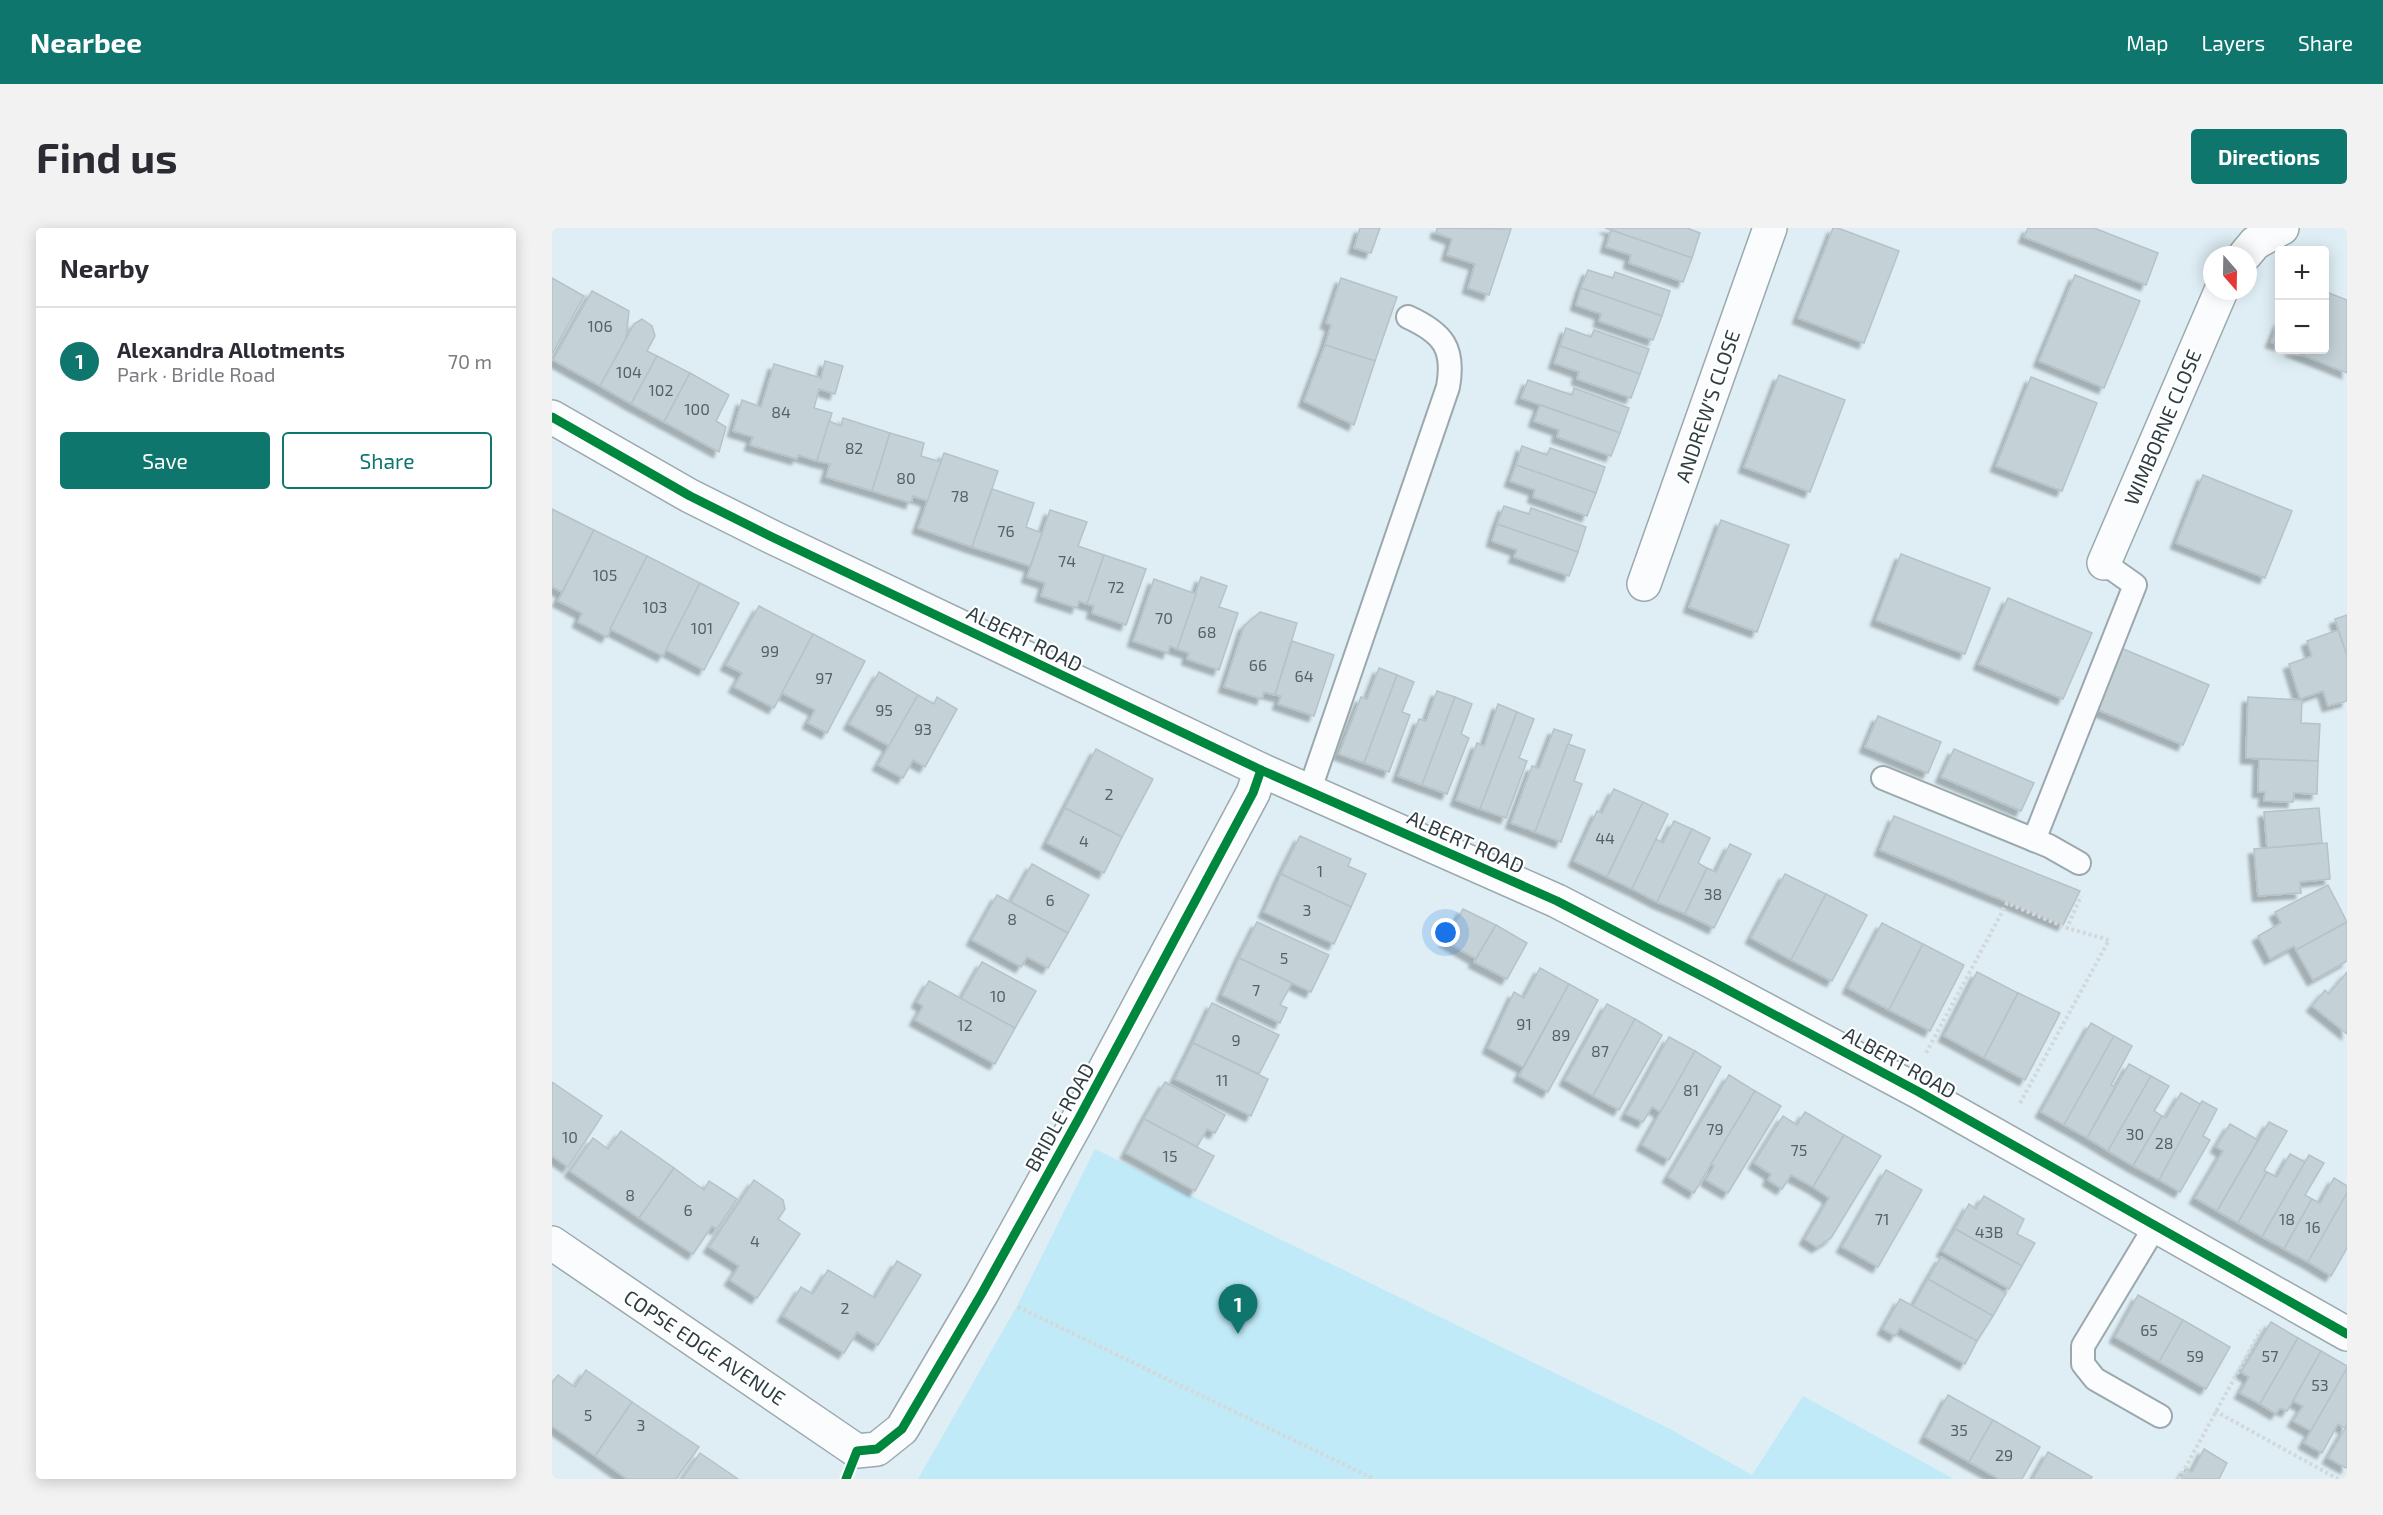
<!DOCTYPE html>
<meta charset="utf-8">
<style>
:root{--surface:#fff;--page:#f2f2f3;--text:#2b2b33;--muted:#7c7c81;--line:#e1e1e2;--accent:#0f766e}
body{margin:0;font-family:"Exo 2",sans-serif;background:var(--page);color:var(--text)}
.controls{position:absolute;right:18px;top:18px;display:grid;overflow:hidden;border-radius:6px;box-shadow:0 3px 15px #0003}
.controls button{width:54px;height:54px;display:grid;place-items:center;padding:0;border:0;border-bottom:2px solid var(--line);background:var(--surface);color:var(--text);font:30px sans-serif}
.compass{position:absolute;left:1651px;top:18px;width:54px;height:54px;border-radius:50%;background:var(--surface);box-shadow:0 3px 15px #0003;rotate:160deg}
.you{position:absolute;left:894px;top:705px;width:21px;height:21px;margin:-15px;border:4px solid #fff;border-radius:50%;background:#1a73e8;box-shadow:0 0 0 9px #1a73e833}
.badge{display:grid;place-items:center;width:39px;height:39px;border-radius:50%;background:var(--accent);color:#fff;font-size:20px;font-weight:700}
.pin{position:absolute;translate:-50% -50px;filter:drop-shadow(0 2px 3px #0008)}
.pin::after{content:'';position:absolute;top:32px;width:21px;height:18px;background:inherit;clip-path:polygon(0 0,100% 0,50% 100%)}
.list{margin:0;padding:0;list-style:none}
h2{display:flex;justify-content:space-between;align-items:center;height:78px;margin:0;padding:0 24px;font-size:26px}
h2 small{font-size:20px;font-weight:400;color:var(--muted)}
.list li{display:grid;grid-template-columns:39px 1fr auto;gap:18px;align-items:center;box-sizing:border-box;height:108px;padding:0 24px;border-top:2px solid var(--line)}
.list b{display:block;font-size:22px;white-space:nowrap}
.list p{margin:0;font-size:20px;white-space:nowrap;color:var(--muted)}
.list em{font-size:20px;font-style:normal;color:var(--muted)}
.actions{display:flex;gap:12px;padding:18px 24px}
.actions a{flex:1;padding:14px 0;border:2px solid var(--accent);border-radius:6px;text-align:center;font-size:21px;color:var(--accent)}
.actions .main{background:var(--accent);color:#fff}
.map{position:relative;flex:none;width:1795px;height:1251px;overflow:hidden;border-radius:6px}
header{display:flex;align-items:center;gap:36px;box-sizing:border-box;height:84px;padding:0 30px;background:var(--accent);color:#fff}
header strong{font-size:28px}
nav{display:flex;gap:33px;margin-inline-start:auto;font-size:21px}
.intro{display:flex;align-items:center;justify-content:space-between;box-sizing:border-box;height:144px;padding:0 36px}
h1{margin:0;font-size:42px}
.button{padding:15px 27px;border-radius:6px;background:var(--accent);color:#fff;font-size:21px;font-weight:700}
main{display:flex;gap:36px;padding:0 36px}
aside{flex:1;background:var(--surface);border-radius:6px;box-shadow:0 3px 15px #0003}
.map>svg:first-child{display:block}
.green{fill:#c0eaf8}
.building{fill:#c4d2d7;stroke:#b5c3c8;stroke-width:1.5;filter:url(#shadow)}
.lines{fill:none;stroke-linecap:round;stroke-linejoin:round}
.service-casing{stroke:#9ba9ae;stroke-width:26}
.minor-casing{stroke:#9ba9ae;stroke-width:36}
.path{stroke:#d3d8da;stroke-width:4;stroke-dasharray:3 3;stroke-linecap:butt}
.service{stroke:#fafcfd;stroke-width:22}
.minor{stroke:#fafcfd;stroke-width:33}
.cycleway-casing{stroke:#fff;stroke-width:13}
.cycleway{stroke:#00873e;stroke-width:9}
.labels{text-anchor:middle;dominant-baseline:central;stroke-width:4.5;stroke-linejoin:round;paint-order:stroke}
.number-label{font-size:16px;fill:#546267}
.street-label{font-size:20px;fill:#2e3d42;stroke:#fff}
</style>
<header>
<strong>Nearbee</strong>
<nav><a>Map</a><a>Layers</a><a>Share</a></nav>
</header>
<div class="intro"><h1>Find us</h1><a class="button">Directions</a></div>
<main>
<aside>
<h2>Nearby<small></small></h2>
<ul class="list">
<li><span class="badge">1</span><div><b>Alexandra Allotments</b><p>Park · Bridle Road</p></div><em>70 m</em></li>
</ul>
<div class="actions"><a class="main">Save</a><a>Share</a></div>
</aside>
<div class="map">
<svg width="1795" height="1251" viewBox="0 0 1795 1251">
<defs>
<filter id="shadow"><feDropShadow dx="-5.5" dy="5.5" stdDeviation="1.5" flood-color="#0004"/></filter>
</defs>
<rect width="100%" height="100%" fill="#deeef4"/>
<path class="green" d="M543 921 1118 1201 1200 1247 1251 1168 1402 1251H366L465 1078Z"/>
<g class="building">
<path d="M808 0H828L819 25 802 20Z"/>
<path d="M885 0 959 1 937 67 916 60 923 36 895 27 900 11 884 5Z"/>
<path d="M1053 0H1135L1148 5 1140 30Z"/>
<path d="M1281 0H1286L1347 23 1312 115 1246 90Z"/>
<path d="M1476 0H1542L1606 25 1594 57 1472 9Z"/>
<path d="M1059 2 1140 30 1131 54 1077 35 1079 27 1054 19Z"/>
<path d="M1036 42 1061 50 1063 44 1118 63 1110 88 1029 60Z"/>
<path d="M1523 47 1588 73 1552 160 1487 133Z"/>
<path d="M0 50 32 68 0 126Z"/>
<path d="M789 50 845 69 823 133 773 117 779 97 774 95Z"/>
<path d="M1029 60 1110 88 1101 112 1047 93 1049 86 1024 77Z"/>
<path d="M40 63 77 83 74 111 48 158 1 132Z"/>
<path d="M1772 63 1795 72V145L1738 122H1772Z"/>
<path d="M90 91 100 98 103 108 95 123 105 128 79 176 48 158 82 96Z"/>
<path d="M1728 92V117L1719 114Z"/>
<path d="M1014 100 1039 109 1042 102 1097 121 1088 146 1008 118Z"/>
<path d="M773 117 823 133 802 197 752 173Z"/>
<path d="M1008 118 1088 146 1079 170 1025 151 1027 144 1002 135Z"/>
<path d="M105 128 138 145 112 194 79 176Z"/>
<path d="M273 133 291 138 283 166 267 161 262 180 280 185 265 233 246 227 245 231 198 217 201 209 181 203 190 172 209 179 222 136 269 150Z"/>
<path d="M138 145 177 167 164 193 174 199 167 224 112 194Z"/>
<path d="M1227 147 1293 172 1258 264 1192 239Z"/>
<path d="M1479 149 1545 175 1510 263 1444 238Z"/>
<path d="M976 152 1020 167 1022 160 1077 180 1068 205 969 170Z"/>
<path d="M988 177 1068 205 1059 228 1005 209 1007 202 982 193Z"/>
<path d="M291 190 338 205 320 263 274 249 278 236 265 233 277 193 289 198Z"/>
<path d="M338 205 372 215 369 228 389 234 376 273 361 268 359 275 320 263Z"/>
<path d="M970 218 995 227 998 220 1053 239 1044 265 964 237Z"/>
<path d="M392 225 446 243 420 319 366 300Z"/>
<path d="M964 237 1044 265 1035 288 981 269 983 262 958 253Z"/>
<path d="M1651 247 1740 283 1713 350 1624 315Z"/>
<path d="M440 261 482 275 474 299 490 305 478 338 420 319Z"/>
<path d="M952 278 977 286 979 280 1034 299 1026 324 945 296Z"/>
<path d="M0 281 42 302 10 364 0 359Z"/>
<path d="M498 282 535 294 526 318 552 327 535 376 527 373 525 380 489 368 493 355 475 349Z"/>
<path d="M1169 292 1237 317 1205 404 1137 379Z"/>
<path d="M945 296 1026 324 1017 348 962 329 965 322 940 313Z"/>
<path d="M42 302 95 328 55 409 26 394 30 385 6 373Z"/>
<path d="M1349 326 1438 360 1413 426 1324 392Z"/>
<path d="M552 327 594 341 574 397 540 385 542 378 535 376Z"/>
<path d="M95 328 148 355 111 428 58 401Z"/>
<path d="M649 349 675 358 667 379 686 385 667 442 635 431 637 425 625 421Z"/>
<path d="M602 351 644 366 625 421 618 418 616 425 581 413Z"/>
<path d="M148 355 187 375 152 442 114 422Z"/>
<path d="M1456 370 1540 405 1511 471 1427 436Z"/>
<path d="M207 378 261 406 222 480 182 459 190 445 174 437Z"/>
<path d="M708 384 745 395 723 467 712 464 710 471 672 459 692 398Z"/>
<path d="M1795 387V428L1783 391Z"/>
<path d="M1786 402 1795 428V473L1776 478 1771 463 1748 471 1737 436 1760 428 1755 413Z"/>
<path d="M261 406 313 433 275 505 256 495 263 482 230 465Z"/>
<path d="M740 413 782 427 762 488 726 476 729 468 723 467Z"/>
<path d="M1569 420 1657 457 1631 517 1544 481Z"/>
<path d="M827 440 845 447 812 535 787 526 809 469 815 471Z"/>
<path d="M327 444 366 467 337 518 297 496Z"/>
<path d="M845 447 862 454 850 484 858 487 837 544 812 535Z"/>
<path d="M885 463 903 469 870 557 846 548 867 491 874 493Z"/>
<path d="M366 467 382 476 385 469 405 481 373 539 361 532 351 550 326 537Z"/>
<path d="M903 469 920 476 909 506 917 510 895 566 870 557Z"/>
<path d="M1696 469 1750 472 1749 495 1768 496 1766 533 1694 530Z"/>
<path d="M946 476 965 484 928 581 904 572 925 515 932 518Z"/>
<path d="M965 484 982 491 967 530 975 533 954 590 928 581Z"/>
<path d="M1326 488 1389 514 1376 545 1313 519Z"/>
<path d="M1002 501 1020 507 983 604 959 595 980 538 987 540Z"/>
<path d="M1016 516 1033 522 1022 553 1030 556 1009 614 983 604Z"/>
<path d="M544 521 601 551 570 609 513 580Z"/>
<path d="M1402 521 1482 555 1469 583 1389 549Z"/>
<path d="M1707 531 1766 533 1765 566 1742 565 1741 574 1712 573 1713 564H1706Z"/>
<path d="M1062 561 1091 574 1055 649 1022 633 1045 583 1050 585Z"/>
<path d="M1091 574 1116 586 1080 661 1055 649Z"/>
<path d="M513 580 570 609 552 645 495 615Z"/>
<path d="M1767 580 1770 615 1715 620 1712 584Z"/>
<path d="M1342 588 1528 663 1511 697 1328 622Z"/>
<path d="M1122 593 1140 601 1105 674 1080 661 1104 611 1111 615Z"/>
<path d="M1140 601 1158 610 1146 635 1155 640 1133 686 1105 674Z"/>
<path d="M748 608 799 631 796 638 814 646 799 679 729 646Z"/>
<path d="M1775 615 1778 651 1748 654 1749 665 1706 668 1702 621Z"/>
<path d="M1178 616 1199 626 1162 700 1133 686 1155 640 1164 644Z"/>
<path d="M480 636 537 667 516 705 459 674Z"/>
<path d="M729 646 799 679 782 716 712 684Z"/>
<path d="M1233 646 1274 666 1239 732 1199 710Z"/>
<path d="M1776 657 1795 694 1744 722 1742 718 1718 731 1706 708 1729 695 1723 684Z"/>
<path d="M1274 666 1315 687 1280 753 1239 732Z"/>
<path d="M445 667 516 705 496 740 475 729 469 739 420 712Z"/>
<path d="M911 681 944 697 924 731 893 713Z"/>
<path d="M705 694 777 727 759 764 687 730Z"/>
<path d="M1795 694V733L1761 752 1744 722Z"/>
<path d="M1330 695 1371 716 1337 782 1296 760Z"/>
<path d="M944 697 975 715 955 751 922 734Z"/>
<path d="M1371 716 1412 737 1378 803 1337 782Z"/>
<path d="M687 730 740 755 728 777 735 780 728 795 670 767Z"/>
<path d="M430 734 484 763 463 800 409 771Z"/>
<path d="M988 740 1017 756 971 839 936 820 962 764 972 770Z"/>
<path d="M1425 744 1466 765 1432 830 1392 808Z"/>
<path d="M1795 744V806L1760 778 1773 762 1777 766Z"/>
<path d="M377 753 463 800 443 836 363 792 371 778 365 774Z"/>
<path d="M1017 756 1046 772 996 864 967 848Z"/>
<path d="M1466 765 1508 785 1473 852 1432 830Z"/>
<path d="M660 775 727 807 707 846 641 815Z"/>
<path d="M1055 776 1083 791 1041 868 1013 852Z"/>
<path d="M1083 791 1110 807 1067 882 1041 868Z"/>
<path d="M1539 795 1562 808 1512 897 1489 884Z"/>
<path d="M1562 808 1580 818 1559 857 1563 859 1535 910 1512 897Z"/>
<path d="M1117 809 1143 823 1109 884 1100 879 1091 894 1074 886Z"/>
<path d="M641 815 716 851 699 888 623 851Z"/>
<path d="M1143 823 1169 839 1117 932 1090 917Z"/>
<path d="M1577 836 1599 848 1556 923 1535 910Z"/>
<path d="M1177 847 1203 863 1142 965 1116 949Z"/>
<path d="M1599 848 1617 858 1602 883 1610 888 1581 938 1556 923Z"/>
<path d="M0 854 50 888 16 939 0 928Z"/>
<path d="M613 854 673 887 663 905 655 901 645 919 592 891Z"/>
<path d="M1203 863 1229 878 1176 965 1154 952 1162 938 1159 936Z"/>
<path d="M1629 865 1650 877 1607 952 1581 938 1610 888 1614 890Z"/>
<path d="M1650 873 1665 881 1651 908 1658 912 1628 964 1607 952Z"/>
<path d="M1253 884 1292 907 1261 959 1239 947 1230 961 1216 952 1219 946 1202 935 1231 888 1245 897Z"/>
<path d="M592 891 662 928 643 963 574 925Z"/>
<path d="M1717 894 1735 903 1712 943 1715 944 1686 995 1665 983Z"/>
<path d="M1678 896 1706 912 1665 983 1643 970 1671 923 1664 919Z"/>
<path d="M69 903 122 940 87 990 18 943 41 910 56 921Z"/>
<path d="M1292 907 1329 928 1279 1010 1265 1019 1253 1011 1277 970 1261 959Z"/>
<path d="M1738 926 1753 934 1710 1009 1686 995 1715 944 1725 949Z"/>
<path d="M1757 927 1772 935 1753 967 1760 971 1732 1021 1710 1009Z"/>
<path d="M122 940 152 962 157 953 185 971 165 1001 160 998 141 1026 87 990Z"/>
<path d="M1334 942 1370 962 1326 1039 1290 1019Z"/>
<path d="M1782 950 1795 958V965L1756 1034 1732 1021 1760 971 1768 975Z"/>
<path d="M202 952 231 972 233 981 226 991 248 1006 205 1070 178 1052 187 1038 157 1019Z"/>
<path d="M1795 965V1020L1779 1048 1756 1034Z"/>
<path d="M1432 968 1472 991 1465 1006 1483 1015 1470 1038 1403 1001 1417 976 1424 981Z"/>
<path d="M1403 1001 1470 1038 1457 1061 1390 1023Z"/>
<path d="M1389 1029 1454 1065 1441 1088 1376 1051Z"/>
<path d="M345 1033 369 1047 326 1117 305 1104 292 1125 231 1088 249 1059 261 1066 276 1042 323 1070Z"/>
<path d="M1376 1051 1441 1088 1425 1113 1361 1078Z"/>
<path d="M1586 1067 1631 1092 1607 1134 1563 1109Z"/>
<path d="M1348 1071 1425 1113 1413 1136 1348 1100 1343 1108 1331 1101Z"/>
<path d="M1631 1092 1678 1119 1654 1161 1607 1134Z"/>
<path d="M1719 1094 1746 1110 1708 1176 1688 1165 1697 1149 1689 1144Z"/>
<path d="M1746 1110 1769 1123 1735 1183 1728 1180 1724 1186 1708 1176Z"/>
<path d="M1769 1123 1795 1138V1140L1759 1203 1741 1193 1751 1178 1741 1173Z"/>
<path d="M1795 1140V1197L1793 1200 1786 1196 1770 1225 1752 1215Z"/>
<path d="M34 1142 80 1174 43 1228 0 1198V1155L6 1147 23 1159Z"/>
<path d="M1396 1167 1441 1192 1417 1234 1373 1209Z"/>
<path d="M80 1174 147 1219 124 1251H75L43 1228Z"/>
<path d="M1441 1192 1488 1219 1470 1251H1447L1417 1234Z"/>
<path d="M1795 1197V1238L1794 1240 1776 1230Z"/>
<path d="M1652 1221 1675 1235 1667 1251H1628L1634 1240 1640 1244Z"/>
<path d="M1496 1224 1540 1249 1539 1251H1481Z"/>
<path d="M148 1225 186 1251H130Z"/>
</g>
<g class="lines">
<g class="service-casing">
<g id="service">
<path d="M1331 550 1497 618 1527 635"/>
<path d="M757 564 896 159C903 120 891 105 856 89"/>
<path d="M1482 612 1583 357 1552 335"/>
<path d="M1604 997 1531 1118V1136L1543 1151 1608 1188"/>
</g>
</g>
<g class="minor-casing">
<g id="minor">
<path d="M1693 27 1703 15 1730 0"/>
<path d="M0 189 138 268 220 309 709 542 1005 673 1161 754 1367 864 1795 1106"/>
<path d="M1552 335 1669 63"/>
<path d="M1092 356 1218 0"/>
<path d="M0 1015 305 1223 325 1221 350 1201 430 1065 527 890 701 565 709 542"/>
</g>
</g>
<g class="path">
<path d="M1374 825 1455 675 1515 700 1529 668"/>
<path d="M1468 875 1557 712 1515 700"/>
<path d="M466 1079 822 1251"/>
<path d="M1663 1183 1786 1251"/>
<path d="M1627 1251 1709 1102"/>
</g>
<use href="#service" class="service"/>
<use href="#minor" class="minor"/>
<g class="cycleway-casing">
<g id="cycleway">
<path d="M0 189 138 268 220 309 709 542 1005 673 1161 754 1367 864 1795 1106"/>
<path d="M294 1251 305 1223 325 1221 350 1201 430 1065 527 890 701 565 709 542"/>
</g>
</g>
<use href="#cycleway" class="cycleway"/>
</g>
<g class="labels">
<g class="number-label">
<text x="48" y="97">106</text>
<text x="77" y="143">104</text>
<text x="109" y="161">102</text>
<text x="145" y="180">100</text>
<text x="229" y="183">84</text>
<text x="302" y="219">82</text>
<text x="354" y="249">80</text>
<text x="408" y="267">78</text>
<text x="454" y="302">76</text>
<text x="515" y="332">74</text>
<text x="53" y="346">105</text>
<text x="564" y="358">72</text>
<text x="103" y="378">103</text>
<text x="612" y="389">70</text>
<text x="150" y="399">101</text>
<text x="655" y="403">68</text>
<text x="218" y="422">99</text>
<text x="706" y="436">66</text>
<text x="752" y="447">64</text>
<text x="272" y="449">97</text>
<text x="332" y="481">95</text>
<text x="371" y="500">93</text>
<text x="557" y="565">2</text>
<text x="1053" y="609">44</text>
<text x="532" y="612">4</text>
<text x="768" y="642">1</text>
<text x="1161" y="665">38</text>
<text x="498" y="671">6</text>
<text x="755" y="681">3</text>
<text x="460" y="690">8</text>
<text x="732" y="729">5</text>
<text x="704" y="761">7</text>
<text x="446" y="767">10</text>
<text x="972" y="795">91</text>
<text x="413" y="796">12</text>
<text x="1009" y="806">89</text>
<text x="684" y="811">9</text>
<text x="1048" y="822">87</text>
<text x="670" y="851">11</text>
<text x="1139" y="861">81</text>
<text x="1163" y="900">79</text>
<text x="1583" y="905">30</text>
<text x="18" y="908">10</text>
<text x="1612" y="914">28</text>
<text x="1247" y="921">75</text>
<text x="618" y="927">15</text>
<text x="78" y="966">8</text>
<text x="136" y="981">6</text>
<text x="1330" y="990">71</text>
<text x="1735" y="990">18</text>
<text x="1761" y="998">16</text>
<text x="1437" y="1003">43B</text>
<text x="203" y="1012">4</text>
<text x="293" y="1079">2</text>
<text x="1597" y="1101">65</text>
<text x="1643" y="1127">59</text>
<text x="1718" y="1127">57</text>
<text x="1768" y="1156">53</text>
<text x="36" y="1186">5</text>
<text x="89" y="1196">3</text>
<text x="1407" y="1201">35</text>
<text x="1452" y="1226">29</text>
</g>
<g class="street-label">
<text transform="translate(1155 178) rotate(-71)">ANDREW'S CLOSE</text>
<text transform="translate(1610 199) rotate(-67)">WIMBORNE CLOSE</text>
<text transform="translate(473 410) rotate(26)">ALBERT ROAD</text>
<text transform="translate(914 613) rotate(24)">ALBERT ROAD</text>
<text transform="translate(1348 834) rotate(29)">ALBERT ROAD</text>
<text transform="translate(507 889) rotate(-61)">BRIDLE ROAD</text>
<text transform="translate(153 1119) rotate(34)">COPSE EDGE AVENUE</text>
</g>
</g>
</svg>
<div class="controls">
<button>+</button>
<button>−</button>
</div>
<svg class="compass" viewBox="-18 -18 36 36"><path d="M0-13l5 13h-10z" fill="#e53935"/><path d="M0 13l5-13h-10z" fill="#7c7c81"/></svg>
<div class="you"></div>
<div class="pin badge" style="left:686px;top:1106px">1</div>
</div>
</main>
